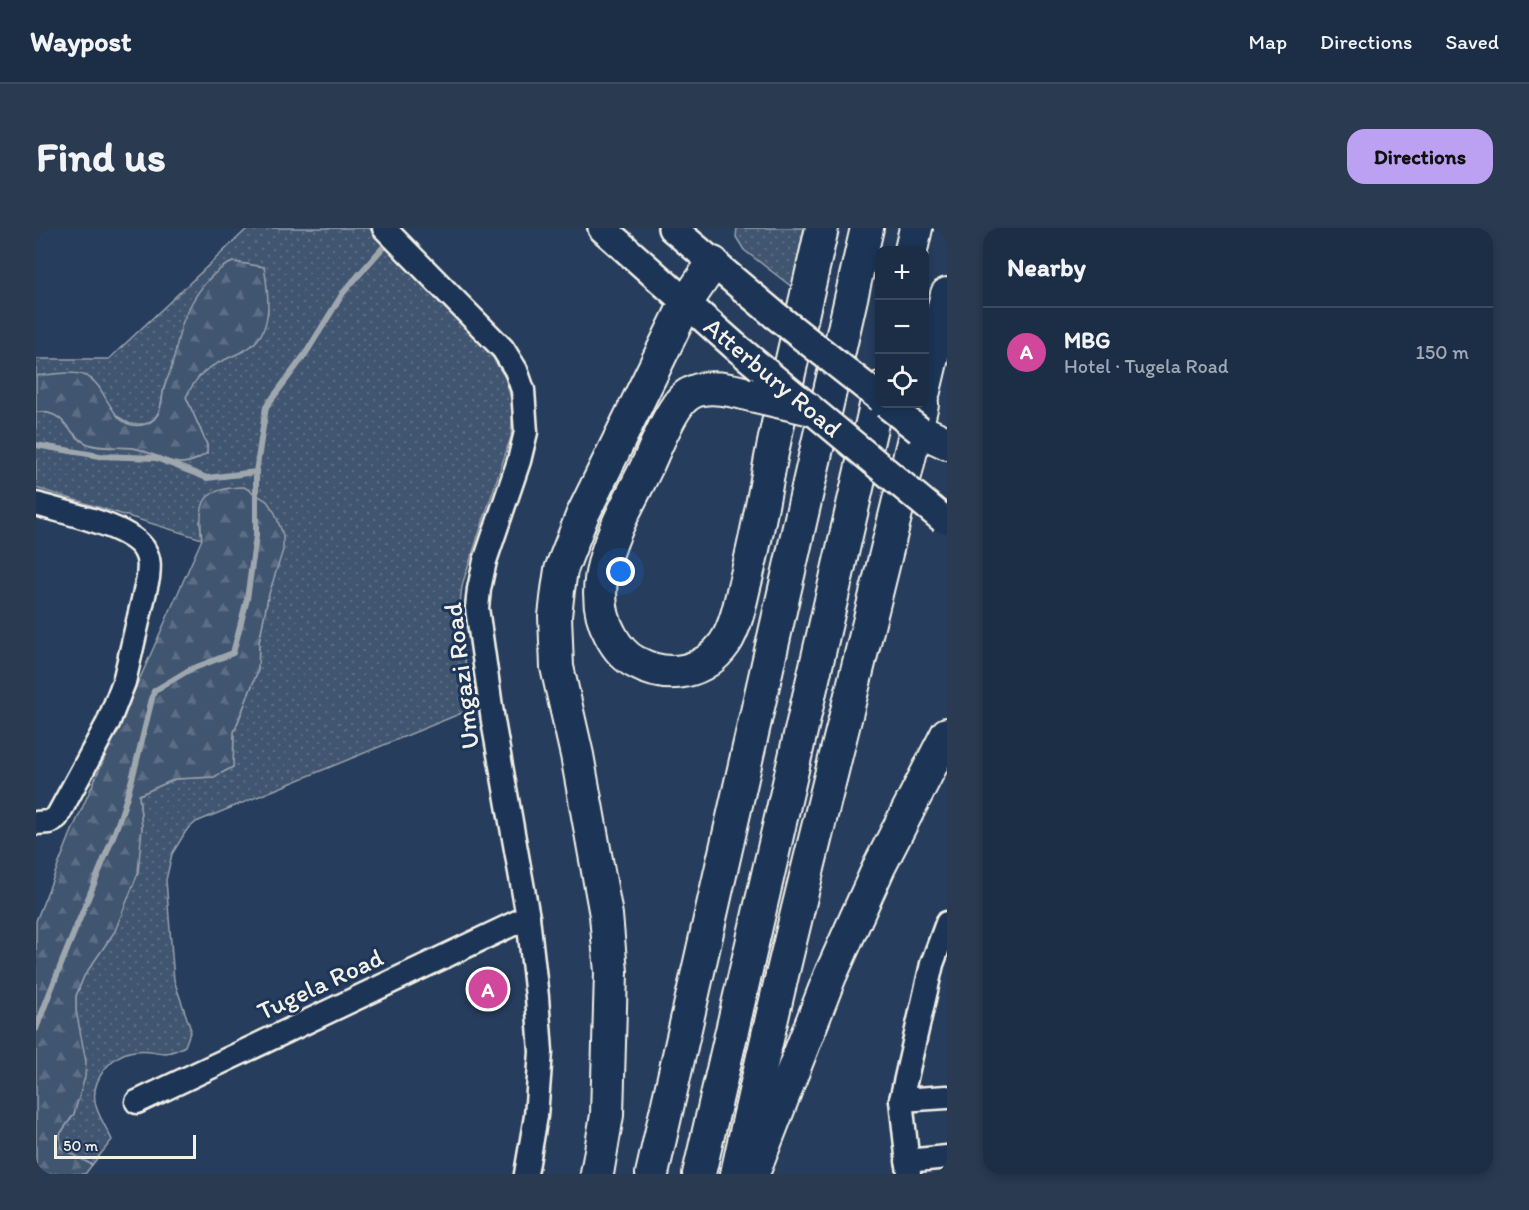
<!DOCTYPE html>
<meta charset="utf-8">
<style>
:root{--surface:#1c2e46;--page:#293a51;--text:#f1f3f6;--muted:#a0a8b3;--line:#3a4a5f;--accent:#bca0f2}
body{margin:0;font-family:Itim,sans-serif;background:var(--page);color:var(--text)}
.controls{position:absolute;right:18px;top:18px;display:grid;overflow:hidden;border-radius:12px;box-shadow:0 3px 9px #0003}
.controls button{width:54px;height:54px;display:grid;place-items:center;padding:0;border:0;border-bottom:2px solid var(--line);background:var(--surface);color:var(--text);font:30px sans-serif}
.scale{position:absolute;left:18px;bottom:15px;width:142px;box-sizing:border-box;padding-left:6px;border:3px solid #f4f1e8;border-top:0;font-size:16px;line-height:21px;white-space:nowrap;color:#f4f1e8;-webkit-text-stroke:4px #1d3557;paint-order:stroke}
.you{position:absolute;left:585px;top:344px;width:21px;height:21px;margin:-15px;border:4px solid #fff;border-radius:50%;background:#1a73e8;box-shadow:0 0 0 9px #1a73e833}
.badge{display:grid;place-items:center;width:39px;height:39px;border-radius:50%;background:var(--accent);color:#fff;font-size:20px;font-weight:700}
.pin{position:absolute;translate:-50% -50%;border:3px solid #fff;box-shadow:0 2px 6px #0006}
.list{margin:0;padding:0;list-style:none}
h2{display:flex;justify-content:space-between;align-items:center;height:78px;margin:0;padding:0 24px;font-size:26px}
h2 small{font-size:20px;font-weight:400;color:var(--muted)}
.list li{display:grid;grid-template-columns:39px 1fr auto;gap:18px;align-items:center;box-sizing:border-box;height:90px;padding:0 24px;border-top:2px solid var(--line)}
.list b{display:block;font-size:22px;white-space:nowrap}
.list p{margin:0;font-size:20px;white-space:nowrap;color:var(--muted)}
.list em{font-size:20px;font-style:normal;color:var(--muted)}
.icon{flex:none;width:33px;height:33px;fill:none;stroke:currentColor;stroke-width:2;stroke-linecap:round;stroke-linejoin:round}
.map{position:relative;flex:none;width:911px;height:946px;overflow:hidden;border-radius:18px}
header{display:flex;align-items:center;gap:36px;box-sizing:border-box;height:84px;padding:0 30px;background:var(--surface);border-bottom:2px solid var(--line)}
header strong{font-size:28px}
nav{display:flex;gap:33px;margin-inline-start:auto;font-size:21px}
.intro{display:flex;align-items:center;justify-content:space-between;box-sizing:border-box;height:144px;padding:0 36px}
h1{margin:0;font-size:42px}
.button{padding:15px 27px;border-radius:18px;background:var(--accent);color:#111;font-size:21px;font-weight:700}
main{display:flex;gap:36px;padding:0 36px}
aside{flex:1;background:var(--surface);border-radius:18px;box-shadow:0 3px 9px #0003}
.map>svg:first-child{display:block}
.grass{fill:url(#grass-dots);stroke:#9aa2ac;stroke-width:1.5}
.forest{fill:url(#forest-firs);stroke:#9aa2ac;stroke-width:1.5}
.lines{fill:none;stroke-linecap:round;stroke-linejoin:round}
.stream{stroke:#9fa7ae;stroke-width:6}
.minor-casing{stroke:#f4f1e8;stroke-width:27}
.major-casing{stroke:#f4f1e8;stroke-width:32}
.highway-casing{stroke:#f4f1e8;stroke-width:36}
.minor{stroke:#1d3557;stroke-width:22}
.major{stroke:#1d3557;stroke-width:27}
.highway{stroke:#1d3557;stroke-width:32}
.major-bridge-casing{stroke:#f4f1e8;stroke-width:32;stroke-linecap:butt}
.highway-bridge-casing{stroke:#f4f1e8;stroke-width:36;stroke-linecap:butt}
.major-bridge{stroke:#1d3557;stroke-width:27}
.highway-bridge{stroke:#1d3557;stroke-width:32}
.labels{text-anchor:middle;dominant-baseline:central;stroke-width:6;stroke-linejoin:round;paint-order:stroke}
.street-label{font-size:26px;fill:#f4f1e8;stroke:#1d3557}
</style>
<header>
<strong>Waypost</strong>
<nav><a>Map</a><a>Directions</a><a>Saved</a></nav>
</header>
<div class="intro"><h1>Find us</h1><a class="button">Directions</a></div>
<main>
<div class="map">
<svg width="911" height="946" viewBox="0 0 911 946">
<defs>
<pattern id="grass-dots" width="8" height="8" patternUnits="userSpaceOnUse" patternTransform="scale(1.5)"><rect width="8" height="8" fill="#40546f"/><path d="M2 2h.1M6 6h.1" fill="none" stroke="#5c6d84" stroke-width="1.8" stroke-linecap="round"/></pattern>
<pattern id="forest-firs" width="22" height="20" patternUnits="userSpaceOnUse" patternTransform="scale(1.5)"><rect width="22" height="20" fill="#40546f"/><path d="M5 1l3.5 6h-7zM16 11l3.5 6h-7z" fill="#5c6d84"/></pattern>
</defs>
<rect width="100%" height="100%" fill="#263d5d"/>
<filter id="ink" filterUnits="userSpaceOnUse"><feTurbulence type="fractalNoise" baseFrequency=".0167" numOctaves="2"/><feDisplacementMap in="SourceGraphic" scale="12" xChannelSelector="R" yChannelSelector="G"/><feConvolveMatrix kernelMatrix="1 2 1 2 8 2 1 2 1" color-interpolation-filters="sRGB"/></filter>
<g filter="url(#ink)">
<g class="grass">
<path d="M212 0H333L453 123 470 151 474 167 477 181 475 209 427 354C418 395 431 439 438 480L160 594 150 603 136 626 130 652 138 752 155 802 149 818C124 832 123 820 99 823 75 826 53 853 60 878 63 889 71 901 76 912L56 937 25 920 24 906 38 886 40 768 48 748 79 703 106 600 103 567 139 551 178 549 197 539 198 504 222 442 223 414 232 369 164 294 166 311 0 260V184C34 183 29 208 54 217 68 222 86 217 101 221 115 224 131 235 146 235 156 235 163 230 171 225V217L150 169 157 155 167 144 188 130 209 123 232 85 228 39 197 34 188 38 134 145 128 159 124 182 118 191 110 196H94L81 188 58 154 29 146 0 148V131H73Z"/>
<path d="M701 0H768L756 59 708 22 700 9Z"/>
</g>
<g class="forest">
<path d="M197 34 228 39C233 67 239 108 207 123 178 138 166 137 150 169L171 217V225C163 230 157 234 146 235 130 235 114 223 98 220 84 218 65 221 52 216 28 205 32 183 0 184V148C15 147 36 142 50 148 73 157 74 207 110 196 116 194 121 189 123 184 126 177 126 168 128 161 129 155 132 150 134 144 140 127 141 108 148 91 157 69 174 43 197 34Z"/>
<path d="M208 259 231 273 239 285 247 307V322L232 369 223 414 222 442 198 504 197 539 178 549 139 551 103 567 106 600 102 645 79 703 48 748 40 768V782L50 834 49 849 38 886 24 906 25 920 56 937 49 946H0V693L35 605 166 311C161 272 168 260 208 259Z"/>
</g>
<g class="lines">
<g class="stream">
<path d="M0 217 64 228 120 230 171 250 220 244 230 179 270 125 307 65 364 0"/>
<path d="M0 801C25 733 54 668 80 601 97 556 106 509 118 463L153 442 197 425 211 371 220 308V244"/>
</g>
<g class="minor-casing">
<g id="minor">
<path d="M348 0 467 121 480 142 487 162 490 204 483 233 449 333 443 361 441 380 457 493 492 689 501 769 505 824 500 888 490 946"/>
<path d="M0 276C26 284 97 298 109 323 114 332 113 340 112 350L88 454 72 495 21 589 13 594 0 595"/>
<path d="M865 872 911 869"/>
<path d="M101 874 492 689"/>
<path d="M871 933 911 929"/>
<path d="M873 946 865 872 896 736 911 695"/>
</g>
</g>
<g class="major-casing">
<g id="major">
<path d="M566 0 700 119"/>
<path d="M636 0 739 87"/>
</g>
</g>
<g class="highway-casing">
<g id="highway">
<path d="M875 22 880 0"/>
<path d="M888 163 911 66"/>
<path d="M715 167C697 162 670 155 653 166 637 175 620 218 612 236 589 284 544 352 574 406 580 418 588 429 601 435 633 452 668 445 689 415 699 400 704 377 708 359 719 317 727 274 735 230 750 153 769 77 786 0"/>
<path d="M883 202 911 215"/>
<path d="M720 938 794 748 843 639 911 506"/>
<path d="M561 946 571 887 575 744 570 687 541 527 521 439 519 388 522 362 525 342 546 288 650 75 677 35"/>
<path d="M616 946 831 0"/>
<path d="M663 946 844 160"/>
<path d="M701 946C756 688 826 433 886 176"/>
</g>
</g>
<use href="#minor" class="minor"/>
<use href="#major" class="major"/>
<use href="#highway" class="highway"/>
<g class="major-bridge-casing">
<g id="major-bridge">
<path d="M739 87 844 170"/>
<path d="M700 119 907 291"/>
<path d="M850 176 883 202"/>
</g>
</g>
<g class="highway-bridge-casing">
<path id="highway-bridge" d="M715 167 771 180"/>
</g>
<use href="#major-bridge" class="major-bridge"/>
<use href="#highway-bridge" class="highway-bridge"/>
</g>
</g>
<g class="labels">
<g class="street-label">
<text transform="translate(737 149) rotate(40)">Atterbury Road</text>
<text transform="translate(425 448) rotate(-97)">Umgazi Road</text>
<text transform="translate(284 756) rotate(-25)">Tugela Road</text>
</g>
</g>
</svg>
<div class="controls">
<button>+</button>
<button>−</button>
<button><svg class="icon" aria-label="locate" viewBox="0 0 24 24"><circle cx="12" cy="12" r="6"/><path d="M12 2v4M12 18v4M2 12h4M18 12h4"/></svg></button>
</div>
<div class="scale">50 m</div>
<div class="you"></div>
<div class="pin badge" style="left:452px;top:761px;background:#d1479c">A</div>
</div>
<aside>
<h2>Nearby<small></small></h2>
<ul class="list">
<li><span class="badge" style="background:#d1479c">A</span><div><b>MBG</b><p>Hotel · Tugela Road</p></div><em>150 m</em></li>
</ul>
</aside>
</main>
